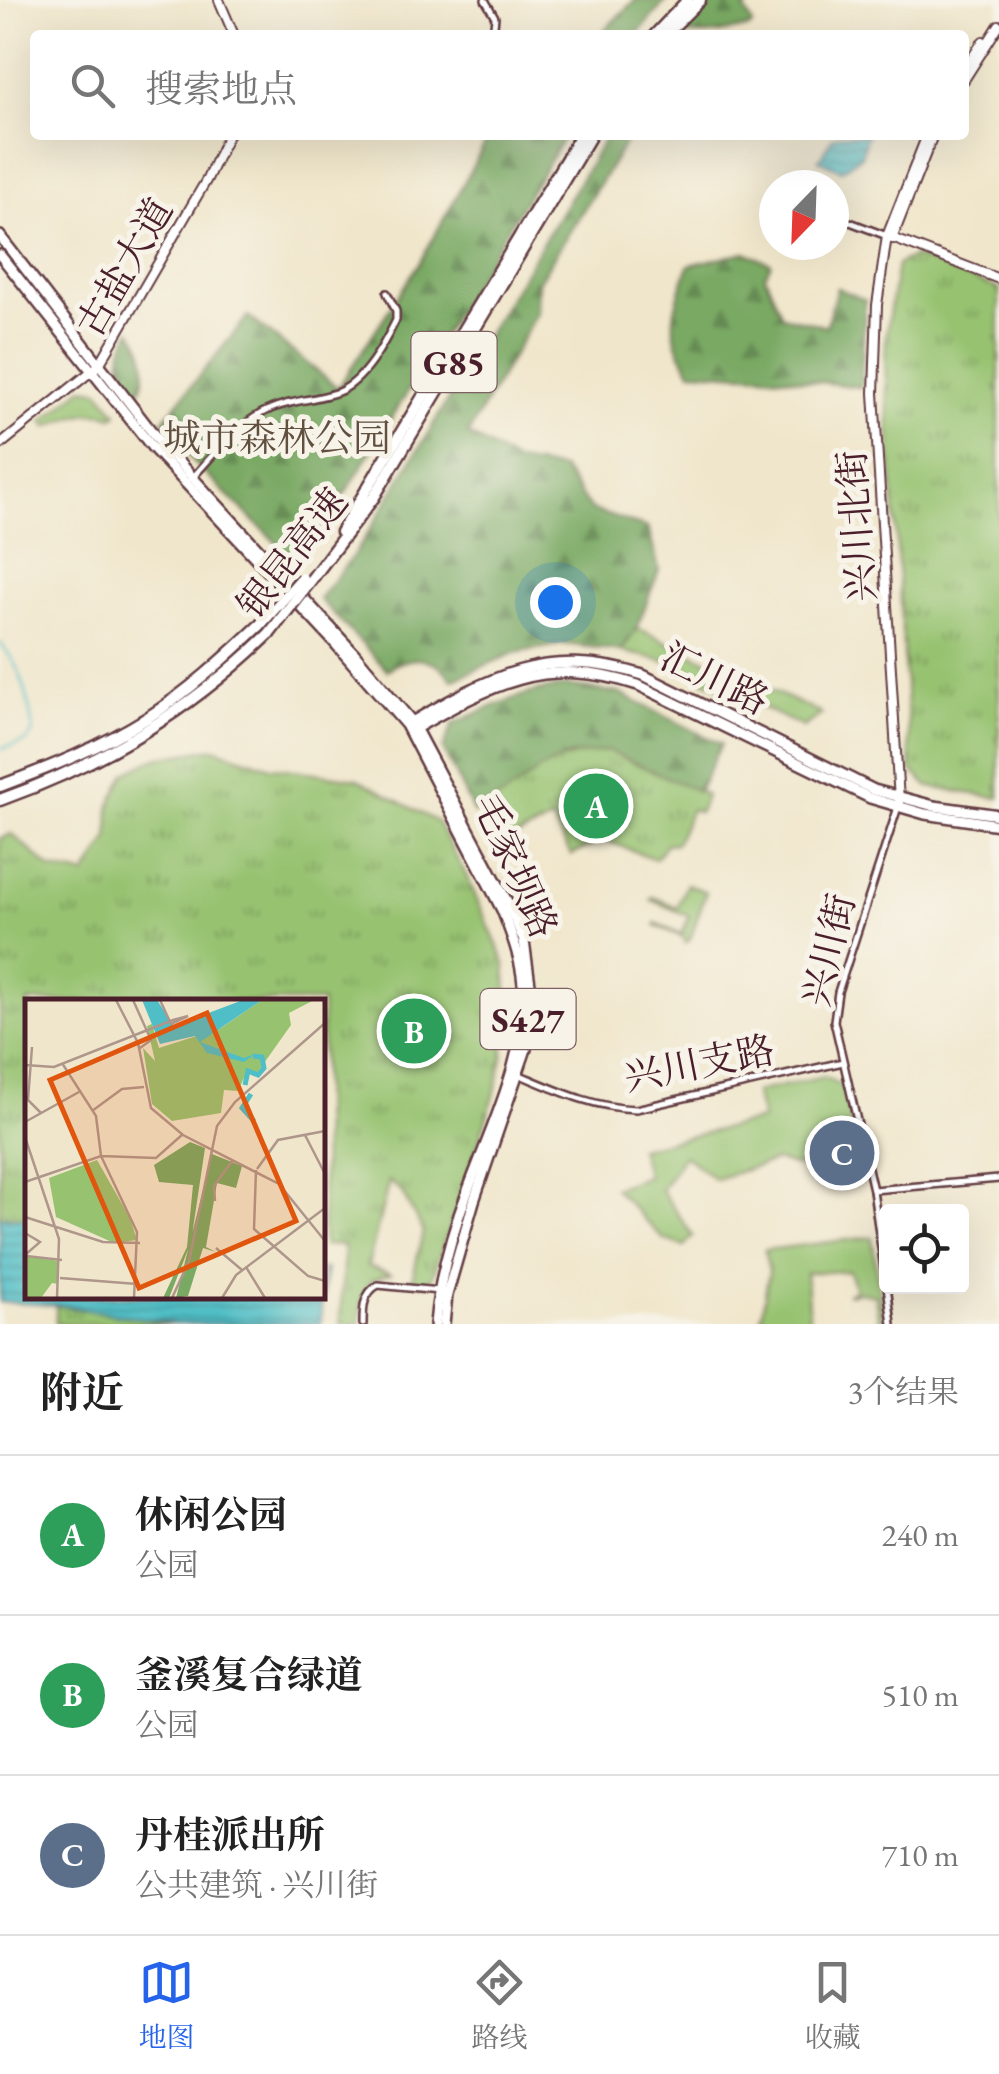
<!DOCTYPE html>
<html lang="zh">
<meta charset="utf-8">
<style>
:root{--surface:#fff;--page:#f6f6f6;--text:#222;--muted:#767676;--line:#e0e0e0;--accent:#2563eb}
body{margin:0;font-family:"EB Garamond","Noto Serif SC",serif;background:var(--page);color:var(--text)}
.controls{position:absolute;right:30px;bottom:30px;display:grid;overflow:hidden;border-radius:10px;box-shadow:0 10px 40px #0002}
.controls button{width:90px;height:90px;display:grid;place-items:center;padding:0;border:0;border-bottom:2px solid var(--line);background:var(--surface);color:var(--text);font:50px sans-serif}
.compass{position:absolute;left:759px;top:170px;width:90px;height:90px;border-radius:50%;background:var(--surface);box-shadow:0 10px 40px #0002;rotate:203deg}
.you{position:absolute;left:555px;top:602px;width:35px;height:35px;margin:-25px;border:8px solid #fff;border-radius:50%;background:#1a73e8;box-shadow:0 0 0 15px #1a73e833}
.badge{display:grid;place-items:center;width:65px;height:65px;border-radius:50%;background:var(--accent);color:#fff;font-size:32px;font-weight:700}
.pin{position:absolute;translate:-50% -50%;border:5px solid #fff;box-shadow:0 2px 10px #0006}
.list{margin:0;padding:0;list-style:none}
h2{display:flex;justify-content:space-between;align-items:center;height:130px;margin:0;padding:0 40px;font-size:42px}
h2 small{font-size:32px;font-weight:400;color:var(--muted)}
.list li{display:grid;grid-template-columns:65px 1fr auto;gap:30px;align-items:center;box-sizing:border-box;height:160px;padding:0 40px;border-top:2px solid var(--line)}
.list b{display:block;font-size:38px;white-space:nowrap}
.list p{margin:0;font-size:32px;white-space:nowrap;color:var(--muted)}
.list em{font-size:32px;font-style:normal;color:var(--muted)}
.icon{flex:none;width:55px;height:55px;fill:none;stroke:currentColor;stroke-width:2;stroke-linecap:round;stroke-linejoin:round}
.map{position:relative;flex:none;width:999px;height:1324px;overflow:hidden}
.search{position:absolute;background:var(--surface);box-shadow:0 10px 40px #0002;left:30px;right:30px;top:30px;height:110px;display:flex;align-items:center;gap:25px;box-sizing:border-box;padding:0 35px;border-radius:10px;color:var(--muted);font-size:38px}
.sheet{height:610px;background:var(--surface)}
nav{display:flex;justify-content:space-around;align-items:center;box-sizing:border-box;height:140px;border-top:2px solid var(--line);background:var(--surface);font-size:28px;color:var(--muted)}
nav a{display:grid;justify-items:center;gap:5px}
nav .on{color:var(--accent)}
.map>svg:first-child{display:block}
.grass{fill:#97c371;stroke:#70714e;stroke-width:2.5}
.forest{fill:url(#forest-firs);stroke:#626447;stroke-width:2.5}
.park{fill:url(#park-tufts);stroke:#70714e;stroke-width:2.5}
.water{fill:url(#water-rules);stroke:#4d6e78;stroke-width:2.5}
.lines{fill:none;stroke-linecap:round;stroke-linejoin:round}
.stream{stroke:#50bec6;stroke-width:2.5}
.street-casing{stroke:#633d43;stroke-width:10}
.secondary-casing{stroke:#633d43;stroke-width:12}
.primary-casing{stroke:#633d43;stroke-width:14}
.highway-casing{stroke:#633d43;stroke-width:15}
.street{stroke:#fff;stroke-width:5}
.secondary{stroke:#fff;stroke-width:8}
.primary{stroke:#fff;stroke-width:9}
.highway{stroke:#fff;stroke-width:10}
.highway-bridge-casing{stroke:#633d43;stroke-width:15;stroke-linecap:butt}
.highway-bridge{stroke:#fff;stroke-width:10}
.labels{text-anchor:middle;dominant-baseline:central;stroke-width:10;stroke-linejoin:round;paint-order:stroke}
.shield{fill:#f7f3e8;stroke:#7e5f64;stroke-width:2.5}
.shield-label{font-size:35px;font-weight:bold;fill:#4a1f2b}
.street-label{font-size:38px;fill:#4a1f2b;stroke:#f7f3e8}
.park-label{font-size:38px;fill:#615040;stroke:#f7f3e8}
.inset-river{fill:none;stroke:#50bec6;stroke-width:5}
.inset-road{fill:none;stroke:#ae968b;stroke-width:2.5}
.view{fill:#e0560e;fill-opacity:0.15;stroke:#e0560e;stroke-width:5}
.inset-edge{fill:none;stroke:#4a1f2b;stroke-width:5}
</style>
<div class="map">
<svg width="999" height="1324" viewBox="0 0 999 1324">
<defs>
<pattern id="forest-firs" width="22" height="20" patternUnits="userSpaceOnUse" patternTransform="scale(2.5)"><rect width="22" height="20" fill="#79a963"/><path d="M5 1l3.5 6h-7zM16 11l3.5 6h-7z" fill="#658952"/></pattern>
<pattern id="park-tufts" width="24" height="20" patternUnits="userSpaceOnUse" patternTransform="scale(2.5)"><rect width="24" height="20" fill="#97c371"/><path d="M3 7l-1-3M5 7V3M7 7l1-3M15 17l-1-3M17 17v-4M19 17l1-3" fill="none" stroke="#7d9e5d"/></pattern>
<pattern id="water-rules" width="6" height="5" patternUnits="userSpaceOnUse" patternTransform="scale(2.5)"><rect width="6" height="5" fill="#50bec6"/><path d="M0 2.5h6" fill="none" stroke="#449aa1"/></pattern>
</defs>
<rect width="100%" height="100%" fill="#f7f3e8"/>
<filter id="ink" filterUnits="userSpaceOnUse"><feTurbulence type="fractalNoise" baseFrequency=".01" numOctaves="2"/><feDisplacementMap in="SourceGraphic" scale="20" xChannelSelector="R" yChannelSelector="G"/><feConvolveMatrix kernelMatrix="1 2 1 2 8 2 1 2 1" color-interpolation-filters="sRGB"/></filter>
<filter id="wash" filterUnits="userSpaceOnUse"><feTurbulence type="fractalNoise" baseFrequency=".0048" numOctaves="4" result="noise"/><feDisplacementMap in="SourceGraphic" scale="40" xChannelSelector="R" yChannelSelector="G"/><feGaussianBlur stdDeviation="2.25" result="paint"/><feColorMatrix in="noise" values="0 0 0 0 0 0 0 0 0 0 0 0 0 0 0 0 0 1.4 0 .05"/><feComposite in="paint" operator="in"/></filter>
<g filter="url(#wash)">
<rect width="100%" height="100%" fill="#f0e6cb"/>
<g class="grass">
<path d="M83 388 99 390 117 413 113 416C89 408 70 418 47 427L43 421Z"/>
<path d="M637 628 822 714 803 727 664 661 621 651Z"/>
<path d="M687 884 706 892 690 940 685 943V938L655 925 656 923 682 934 689 916 651 900 653 897 677 907Z"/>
<path d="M824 1077 843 1086 854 1139 802 1152V1167L775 1161 715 1179 684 1155 661 1190 693 1236 684 1246 663 1239 614 1188 647 1176 639 1148 762 1120 755 1092Z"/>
<path d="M872 1237 884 1324H879L875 1295 860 1292 847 1294 855 1290 849 1271 806 1273 809 1324H760L769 1271 764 1250Z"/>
</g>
<g class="forest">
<path d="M635 0H667L636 35H599Z"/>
<path d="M716 0H754L745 10 753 24 749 28 708 35H680Z"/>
<path d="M490 135H565L350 486 313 537 296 553 286 552 196 465 163 421 248 316 338 388 420 262Z"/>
<path d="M607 135H630L538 282 537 313 468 434 516 462 562 469 591 510 648 528 659 570 637 628 621 651 565 644 514 653 452 680C436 656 410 653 387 670L319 599 359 548Z"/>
<path d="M745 252 771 263 765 276 782 316 826 326 837 288 865 300 861 387 763 375 691 371C663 330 674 309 689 265Z"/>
<path d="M131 330C147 350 150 370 139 393 117 367 116 360 131 330Z"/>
<path d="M567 686 619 693 721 744 698 792 608 751 569 756 539 771 509 794 474 813 443 749 453 724C491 707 526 690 567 686Z"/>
</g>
<g class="park">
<path d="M914 256 999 289V798L929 787 911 770 885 363 886 334 897 265Z"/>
<path d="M214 748 271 767 358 779 437 822 466 875 505 963 508 1005 503 1057 494 1096 432 1278 425 1284 412 1282 423 1231 401 1191 389 1181 368 1266 390 1274 370 1281 361 1304 360 1324H340L344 1246 323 1245 322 1002H28L27 1219 0 1216V838L12 834 51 869 86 875 109 838 110 805 126 773 156 758Z"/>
<path d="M608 751 706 795 699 812 691 809 676 843 666 844 655 859 604 840 571 855 552 820 505 842 490 804C508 795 521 783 537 772 559 757 582 754 608 751Z"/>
<path d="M56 1305 161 1320 177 1324H56Z"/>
</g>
<g class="water">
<path d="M838 135H867L861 156 841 170 819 160 832 138Z"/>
<path d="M0 1216 27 1219 28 1296H322L323 1269H326L320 1324H177L56 1305 0 1302Z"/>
</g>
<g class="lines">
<path class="stream" d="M0 643C24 670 28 697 33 732L27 741 0 749"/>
</g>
</g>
<g filter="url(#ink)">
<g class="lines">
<g class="street-casing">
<g id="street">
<path d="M485 0 495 17 493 35"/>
<path d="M834 216 887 236"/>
<path d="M194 476C215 453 234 428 262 413 286 400 313 401 338 392 364 382 384 344 396 320V311L387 293"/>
<path d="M518 1074C556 1090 594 1108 636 1109L843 1062"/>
<path d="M873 1190 999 1179"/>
<path d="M886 1284 873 1190 834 1021 838 992 898 807"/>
<path d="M887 1286 892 1324"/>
<path d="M363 1324C363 1309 363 1293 378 1285L439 1291"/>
</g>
</g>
<g class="secondary-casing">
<g id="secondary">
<path d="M219 0 234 35"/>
<path d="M964 70 983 41"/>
<path d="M964 80 999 25"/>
<path d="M887 236 999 279"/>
<path d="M892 239 933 135"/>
<path d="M0 445 99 365 207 179 228 135"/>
<path d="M899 801 874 393 877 305 887 236 927 135"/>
</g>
</g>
<g class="primary-casing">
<g id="primary">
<path d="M0 236 159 441 354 653 412 722 510 907 524 941 530 984 526 1049 474 1201 447 1295 444 1324"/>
<path d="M0 255 152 447 334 642 406 725 502 910C511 933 521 958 523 984 528 1054 492 1125 468 1190 452 1232 439 1279 435 1324"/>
<path d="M407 725C491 676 545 645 643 675L874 790 934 806 999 815"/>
<path d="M411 731C491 685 545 654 638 685L870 798 925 814 999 825"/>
</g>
</g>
<g class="highway-casing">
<g id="highway">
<path d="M655 35 688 0"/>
<path d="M665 35 700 0"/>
<path d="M341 532 581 135"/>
<path d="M308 584 374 497 591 135"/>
<path d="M0 786C51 767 101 747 147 718 188 692 225 658 260 625"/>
<path d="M0 800C105 762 188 712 269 634"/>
</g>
</g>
<use href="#street" class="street"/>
<use href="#secondary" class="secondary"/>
<use href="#primary" class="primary"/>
<use href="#highway" class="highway"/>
<g class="highway-bridge-casing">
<g id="highway-bridge">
<path d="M260 625 302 578"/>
<path d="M269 634 308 584"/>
</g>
</g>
<use href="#highway-bridge" class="highway-bridge"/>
</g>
</g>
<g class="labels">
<g class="shield">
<rect x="411.5" y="332" width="85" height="60" rx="8"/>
<rect x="480.5" y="989" width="95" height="60" rx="8"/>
</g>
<g class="shield-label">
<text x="454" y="362">G85</text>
<text x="528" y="1019">S427</text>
</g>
<g class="street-label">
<text transform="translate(124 267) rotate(-60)">古盐大道</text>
<text transform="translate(856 526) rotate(-94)">兴川北街</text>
<text transform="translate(292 553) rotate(-52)">银昆高速</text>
<text transform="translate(715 678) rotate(26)">汇川路</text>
<text transform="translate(516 866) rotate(66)">毛家坝路</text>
<text transform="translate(828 950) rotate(-76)">兴川街</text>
<text transform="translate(699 1063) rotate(-11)">兴川支路</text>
</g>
<g class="park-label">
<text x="277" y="437">城市森林公园</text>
</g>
</g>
<g transform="translate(25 999)">
<rect width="300" height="300" fill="#f0e6cb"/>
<path d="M165 143 180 149 166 243 144 299H138L162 248 168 186 134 183 129 166ZM187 155 217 167 211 189 192 184 181 248 191 253 178 249 163 297 151 299Z" fill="#79a963"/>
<path d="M237 1H289L264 14 266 26 232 74 222 72 213 92 199 91 196 114 147 122 127 105 118 49 130 62 122 27 127 25 134 49 196 29ZM72 161 105 219 112 241 89 244 31 218 24 179ZM0 257 34 262 33 285 27 284 16 299H0Z" fill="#97c371"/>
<path d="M117 1H132L149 27 218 1H237L175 43 219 59 230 55 219 63 182 54 170 37 135 45Z" fill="#50bec6"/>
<path class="inset-river" d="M220 86 223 72 233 76 239 69 237 58 228 57M226 95 217 109 229 122"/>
<path class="inset-road" d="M91 1 113 44 126 109 158 136 254 185 300 242M108 1 126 41 115 49M135 1 146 25 163 17 148 21M7 48 3 101 16 114M37 64 71 117 76 157 112 233 109 299M0 66 29 68 148 21M67 112 97 90 119 88M0 123 54 93M280 136 300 175M0 138 34 240 32 299M232 170 253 141 300 132M231 171 229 230 283 277 300 282M0 183 76 157 131 159 158 135M190 202 189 187 208 161M0 218 78 243 115 244M0 234 15 243 0 256M191 249 217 271M1 257 37 261M221 268 240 299M35 279 112 285M147 299 164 262 192 127 210 103 300 24M197 299 211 276 300 209"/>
<path class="view" d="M182 14 271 222 114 289 25 81Z"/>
<rect width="300" height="300" class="inset-edge"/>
</g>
</svg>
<div class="controls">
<button><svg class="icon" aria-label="locate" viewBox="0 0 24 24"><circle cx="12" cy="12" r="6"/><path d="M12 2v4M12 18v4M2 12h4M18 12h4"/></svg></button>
</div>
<svg class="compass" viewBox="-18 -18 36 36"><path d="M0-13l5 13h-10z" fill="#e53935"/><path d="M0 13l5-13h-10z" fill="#767676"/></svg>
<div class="you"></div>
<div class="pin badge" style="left:596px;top:806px;background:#2e9e5b">A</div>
<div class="pin badge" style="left:414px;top:1031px;background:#2e9e5b">B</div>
<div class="pin badge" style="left:842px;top:1153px;background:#5c6f8a">C</div>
<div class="search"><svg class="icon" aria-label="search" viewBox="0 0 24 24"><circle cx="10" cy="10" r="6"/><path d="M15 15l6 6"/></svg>搜索地点</div>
</div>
<section class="sheet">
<h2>附近<small>3个结果</small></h2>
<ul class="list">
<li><span class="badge" style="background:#2e9e5b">A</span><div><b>休闲公园</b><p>公园</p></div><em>240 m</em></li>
<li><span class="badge" style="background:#2e9e5b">B</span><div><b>釜溪复合绿道</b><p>公园</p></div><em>510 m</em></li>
<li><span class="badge" style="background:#5c6f8a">C</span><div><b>丹桂派出所</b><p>公共建筑 · 兴川街</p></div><em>710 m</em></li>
</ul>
</section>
<nav>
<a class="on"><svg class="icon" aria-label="map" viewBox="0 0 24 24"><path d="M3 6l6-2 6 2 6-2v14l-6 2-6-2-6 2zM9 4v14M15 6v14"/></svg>地图</a>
<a><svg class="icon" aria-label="directions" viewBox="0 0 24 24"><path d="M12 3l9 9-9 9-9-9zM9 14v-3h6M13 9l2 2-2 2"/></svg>路线</a>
<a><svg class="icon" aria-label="saved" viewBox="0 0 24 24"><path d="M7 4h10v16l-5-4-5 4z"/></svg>收藏</a>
</nav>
